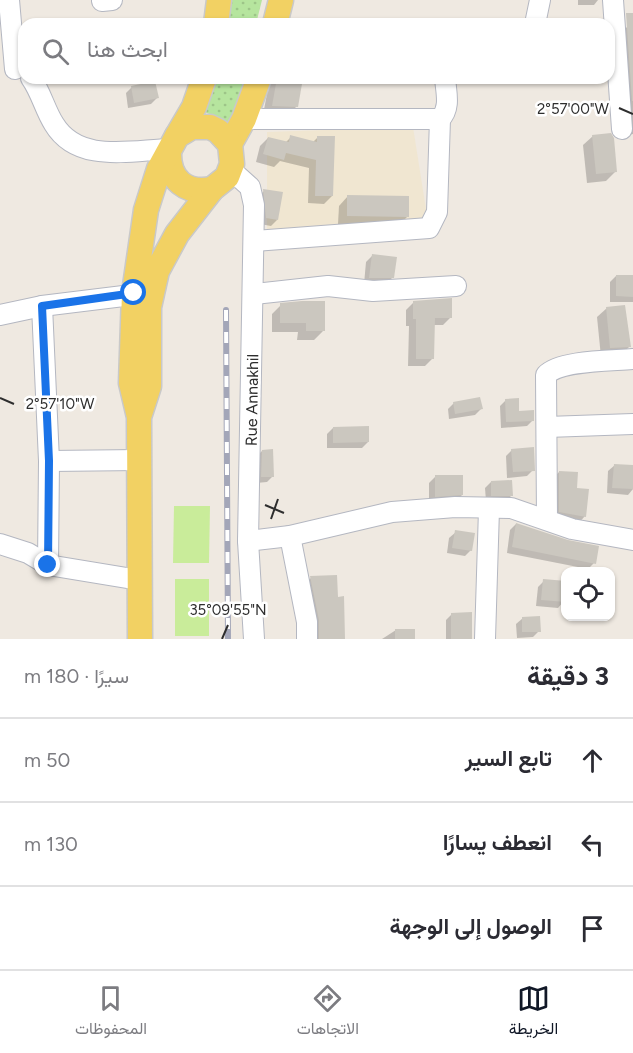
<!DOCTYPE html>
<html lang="ar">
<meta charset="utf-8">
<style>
:root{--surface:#fff;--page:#f2f2f3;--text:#2b2b33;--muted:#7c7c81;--line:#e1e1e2;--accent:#111827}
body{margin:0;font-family:Figtree,Vazirmatn,sans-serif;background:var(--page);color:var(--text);direction:rtl}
.controls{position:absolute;right:18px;bottom:18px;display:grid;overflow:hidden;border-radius:12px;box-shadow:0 2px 4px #0004}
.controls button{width:54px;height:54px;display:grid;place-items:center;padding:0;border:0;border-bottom:2px solid var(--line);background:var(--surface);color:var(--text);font:30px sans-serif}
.stop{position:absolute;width:18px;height:18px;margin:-14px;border:4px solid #1a73e8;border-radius:50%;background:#fff}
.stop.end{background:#1a73e8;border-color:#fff;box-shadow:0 2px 6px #0008}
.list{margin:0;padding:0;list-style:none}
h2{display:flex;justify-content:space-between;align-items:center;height:78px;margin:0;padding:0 24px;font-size:26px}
h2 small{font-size:20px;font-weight:400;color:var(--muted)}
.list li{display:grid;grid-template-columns:39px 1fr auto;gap:18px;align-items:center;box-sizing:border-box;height:84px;padding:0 24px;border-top:2px solid var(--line)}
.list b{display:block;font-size:22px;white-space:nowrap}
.list em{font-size:20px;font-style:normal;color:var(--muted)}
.icon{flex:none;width:33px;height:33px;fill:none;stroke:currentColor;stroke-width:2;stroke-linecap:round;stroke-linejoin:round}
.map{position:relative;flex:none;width:633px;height:639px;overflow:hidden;direction:ltr}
.search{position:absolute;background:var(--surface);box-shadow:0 2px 4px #0004;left:18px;right:18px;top:18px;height:66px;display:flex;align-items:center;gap:15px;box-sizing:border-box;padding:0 21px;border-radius:18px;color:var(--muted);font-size:22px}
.sheet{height:330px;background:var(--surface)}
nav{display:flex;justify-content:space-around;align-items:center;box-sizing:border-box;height:84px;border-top:2px solid var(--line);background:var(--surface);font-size:16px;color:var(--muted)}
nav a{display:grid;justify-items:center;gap:3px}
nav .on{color:var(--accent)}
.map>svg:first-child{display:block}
.education{fill:#f0e6d1}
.park{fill:url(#park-dots)}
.pitch{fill:#c9ec9a}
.shadow{fill:#0003}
.building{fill:#cbc7bf}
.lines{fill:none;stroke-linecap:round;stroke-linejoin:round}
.minor-casing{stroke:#b4b7c1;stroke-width:22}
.major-casing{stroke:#c9c9c9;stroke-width:27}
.minor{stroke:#fff;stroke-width:20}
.major{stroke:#f2d163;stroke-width:24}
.rail-casing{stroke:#a3a6b8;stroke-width:6}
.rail{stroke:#fff;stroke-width:4;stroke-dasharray:11;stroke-linecap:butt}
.route{stroke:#1a73e8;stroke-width:8}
.ticks{fill:none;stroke:#2e2e2e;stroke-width:2}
.labels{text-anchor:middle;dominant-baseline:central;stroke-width:5;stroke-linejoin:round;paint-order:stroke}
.street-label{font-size:16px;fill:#2e2e2e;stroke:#fff}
.ticks-label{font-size:15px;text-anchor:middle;fill:#2e2e2e;stroke:#fff;stroke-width:5;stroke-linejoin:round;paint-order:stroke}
</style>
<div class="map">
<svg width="633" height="639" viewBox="0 0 633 639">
<defs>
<pattern id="park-dots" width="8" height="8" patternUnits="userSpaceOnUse" patternTransform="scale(1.5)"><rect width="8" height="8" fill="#b6e59e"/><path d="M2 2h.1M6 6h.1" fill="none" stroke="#9dc588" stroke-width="1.8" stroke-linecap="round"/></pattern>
</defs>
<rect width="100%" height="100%" fill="#efe9e1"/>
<path class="education" d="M413 127 428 222 267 230V132Z"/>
<g class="park">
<path d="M224 0H262L256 24H221Z"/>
<path d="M211 78H244L232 124 200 110Z"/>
</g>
<g class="pitch">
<path d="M174 506H210L209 563H173Z"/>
<rect x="175" y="579" width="34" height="57"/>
</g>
<g class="shadow">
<path d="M578 0H598L594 5H578Z"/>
<path d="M627 27H633V134L628 135 621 33Z"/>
<path d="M274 78H301L297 106 287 116 263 115 269 83Z"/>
<path d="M132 87 157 98 151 104 128 108 126 93Z"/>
<path d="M593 136 615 172 606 181 587 183 583 145Z"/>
<path d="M291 137 313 142 318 137 332 196 324 204 308 203 309 168 280 161 274 167 256 162 260 146 268 138 285 143Z"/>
<path d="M264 191 277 220 271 226 260 224 258 197Z"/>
<path d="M348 196 407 217 398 226 338 224 339 206Z"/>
<path d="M373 255 393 277 387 283 364 284 366 262Z"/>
<path d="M616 276H633V302H610V282Z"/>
<path d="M414 302 451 317 443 325H433V358L425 366H408L409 326H406V310Z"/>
<path d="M281 305 323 331 314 340H297L298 332H272V314Z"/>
<path d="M607 308 629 347 620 356 601 357 597 317Z"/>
<path d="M506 400 518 412 533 420 527 426 501 428 500 406Z"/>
<path d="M454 403 481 409 475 415 449 419 448 409Z"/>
<path d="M333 428 368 442 362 448H327V434Z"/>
<path d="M512 450 533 470 527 476 507 478 506 456Z"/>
<path d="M262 451 273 476 267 482 256 483V457Z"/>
<path d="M615 465 633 466V489L628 495 607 493 608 471Z"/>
<path d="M559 472 575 489 585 516 576 526 550 521V482Z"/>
<path d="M435 477 462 495 456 501 429 502V483Z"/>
<path d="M491 482 511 496 505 502 486 501 485 488Z"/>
<path d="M516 524 594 563 588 569 507 553 510 530Z"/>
<path d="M456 532 471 550 465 556 447 553 449 538Z"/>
<path d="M311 578 344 639H310L302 586Z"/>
<path d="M544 581 564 601 558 608 536 606 538 587Z"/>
<path d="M452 614 471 639H446V620Z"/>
<path d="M523 618 539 631 533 637 517 638 516 624Z"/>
<path d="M396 630 413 639H382Z"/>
</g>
<g class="building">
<path d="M626 13H633V101H632Z"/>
<path d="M277 78H303L298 107 272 106Z"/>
<path d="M155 81 159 98 134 103 131 86Z"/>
<path d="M611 133 614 138 617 172 596 174 592 135Z"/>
<path d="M290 135 317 142V136H335L333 196H315L316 160 286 153 284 160 263 154 268 137 289 142Z"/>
<path d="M263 189 283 192 278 220 266 218Z"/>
<path d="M347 195 409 196V217L347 216Z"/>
<path d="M372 254 397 257 394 278H369Z"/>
<path d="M616 275H633V297L616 296Z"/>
<path d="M452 298V318H435L434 359H416V319H413V301Z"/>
<path d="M302 301H325V331H306V323H280V303Z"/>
<path d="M625 305 631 347 610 348 606 307Z"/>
<path d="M480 397 483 409 455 414 453 402Z"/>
<path d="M519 398V411L534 410V421L506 422 505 399Z"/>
<path d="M369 426V442L333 443V427Z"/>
<path d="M534 447 535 471 513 472 511 449Z"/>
<path d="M273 449 274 477H261L262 450Z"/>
<path d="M614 464 633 465V489L612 488Z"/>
<path d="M559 471 578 472 577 488 589 489 586 517 559 512Z"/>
<path d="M435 475H463V495L435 497Z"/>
<path d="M512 480 513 496H491V481Z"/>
<path d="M516 523 568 540 599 546 596 564 512 547Z"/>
<path d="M455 530 475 533 472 551 452 548Z"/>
<path d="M337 575 338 597 344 596 345 639H319V620L310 576Z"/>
<path d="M543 579 566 581V602L541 600Z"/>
<path d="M472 612V639H451V613Z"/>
<path d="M540 616 541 632H522V617Z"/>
<rect x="395" y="629" width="20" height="10"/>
</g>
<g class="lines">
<g class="minor-casing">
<g id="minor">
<path d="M9 0 15 69"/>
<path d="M613 0 622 129"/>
<path d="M102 1 112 0"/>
<path d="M535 24 540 0"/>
<path d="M31 78C41 92 45 110 54 124 78 164 131 150 170 149"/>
<path d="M244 119H440C451 108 446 92 445 78"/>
<path d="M231 170 250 187 254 205 248 541 254 639"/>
<path d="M254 241 429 228 437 212 440 119"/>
<path d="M254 294 328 286 373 291 456 286"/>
<path d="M42 306 49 461 48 565"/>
<path d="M0 315 42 306 148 293"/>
<path d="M547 427 633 424"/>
<path d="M49 461 140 460"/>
<path d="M547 519 546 375C560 360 612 361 633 359"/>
<path d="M290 536 307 622V639"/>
<path d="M248 541 290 536 392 512 455 507 511 508 572 529 633 540"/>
<path d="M0 544 28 553 48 565 139 580"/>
<path d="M485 639 489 509"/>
</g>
</g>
<g class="major-casing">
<g id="major">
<path d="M216 24 219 0"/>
<path d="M275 24 281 0"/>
<path d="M177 136 194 107 204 78"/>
<path d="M230 144 244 119 259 78"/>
<path d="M169 154C169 180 186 194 212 189"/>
<path d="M139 417 149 386V307L157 271 177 234 212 189 227 177 232 164 230 144 218 131 210 127H192L177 136 159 169 146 210 134 293 131 383 139 417 140 639"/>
</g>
</g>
<use href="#minor" class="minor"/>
<use href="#major" class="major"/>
<g class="rail-casing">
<path id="rail" d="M226 310 228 639"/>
</g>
<use href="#rail" class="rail"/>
</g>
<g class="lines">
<path class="route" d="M48 565 49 461 42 306 134 293"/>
</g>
<path class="ticks" d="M619 108 633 114M0 398 14 404M265 505 284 513M271 519 278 499M222 639 228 625"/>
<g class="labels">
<g class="street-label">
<text transform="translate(252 400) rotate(-89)">Rue Annakhil</text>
</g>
</g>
<g class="ticks-label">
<text x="573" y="114">2°57'00"W</text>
<text x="60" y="409">2°57'10"W</text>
<text x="228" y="615">35°09'55"N</text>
</g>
</svg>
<div class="controls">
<button><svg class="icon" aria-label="locate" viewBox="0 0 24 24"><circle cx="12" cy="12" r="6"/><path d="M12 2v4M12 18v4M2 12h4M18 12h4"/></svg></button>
</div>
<div class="stop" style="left:134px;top:293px"></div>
<div class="stop end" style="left:48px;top:565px"></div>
<div class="search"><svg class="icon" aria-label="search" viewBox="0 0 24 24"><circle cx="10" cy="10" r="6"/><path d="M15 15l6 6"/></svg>ابحث هنا</div>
</div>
<section class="sheet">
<h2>3 دقيقة<small>سيرًا · 180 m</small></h2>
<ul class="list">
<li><svg class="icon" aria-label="ahead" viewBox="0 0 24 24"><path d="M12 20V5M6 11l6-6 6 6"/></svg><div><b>تابع السير</b></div><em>50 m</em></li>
<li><svg class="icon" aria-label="left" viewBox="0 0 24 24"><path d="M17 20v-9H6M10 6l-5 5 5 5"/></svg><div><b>انعطف يسارًا</b></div><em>130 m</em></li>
<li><svg class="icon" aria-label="arrive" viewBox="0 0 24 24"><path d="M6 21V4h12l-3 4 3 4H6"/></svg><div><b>الوصول إلى الوجهة</b></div></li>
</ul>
</section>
<nav>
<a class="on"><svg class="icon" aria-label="map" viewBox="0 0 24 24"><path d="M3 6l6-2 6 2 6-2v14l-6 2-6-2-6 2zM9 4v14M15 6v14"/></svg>الخريطة</a>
<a><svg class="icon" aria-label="directions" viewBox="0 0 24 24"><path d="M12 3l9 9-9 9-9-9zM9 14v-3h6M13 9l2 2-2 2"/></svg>الاتجاهات</a>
<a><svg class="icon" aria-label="saved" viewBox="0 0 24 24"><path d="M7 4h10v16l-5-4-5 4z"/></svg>المحفوظات</a>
</nav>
